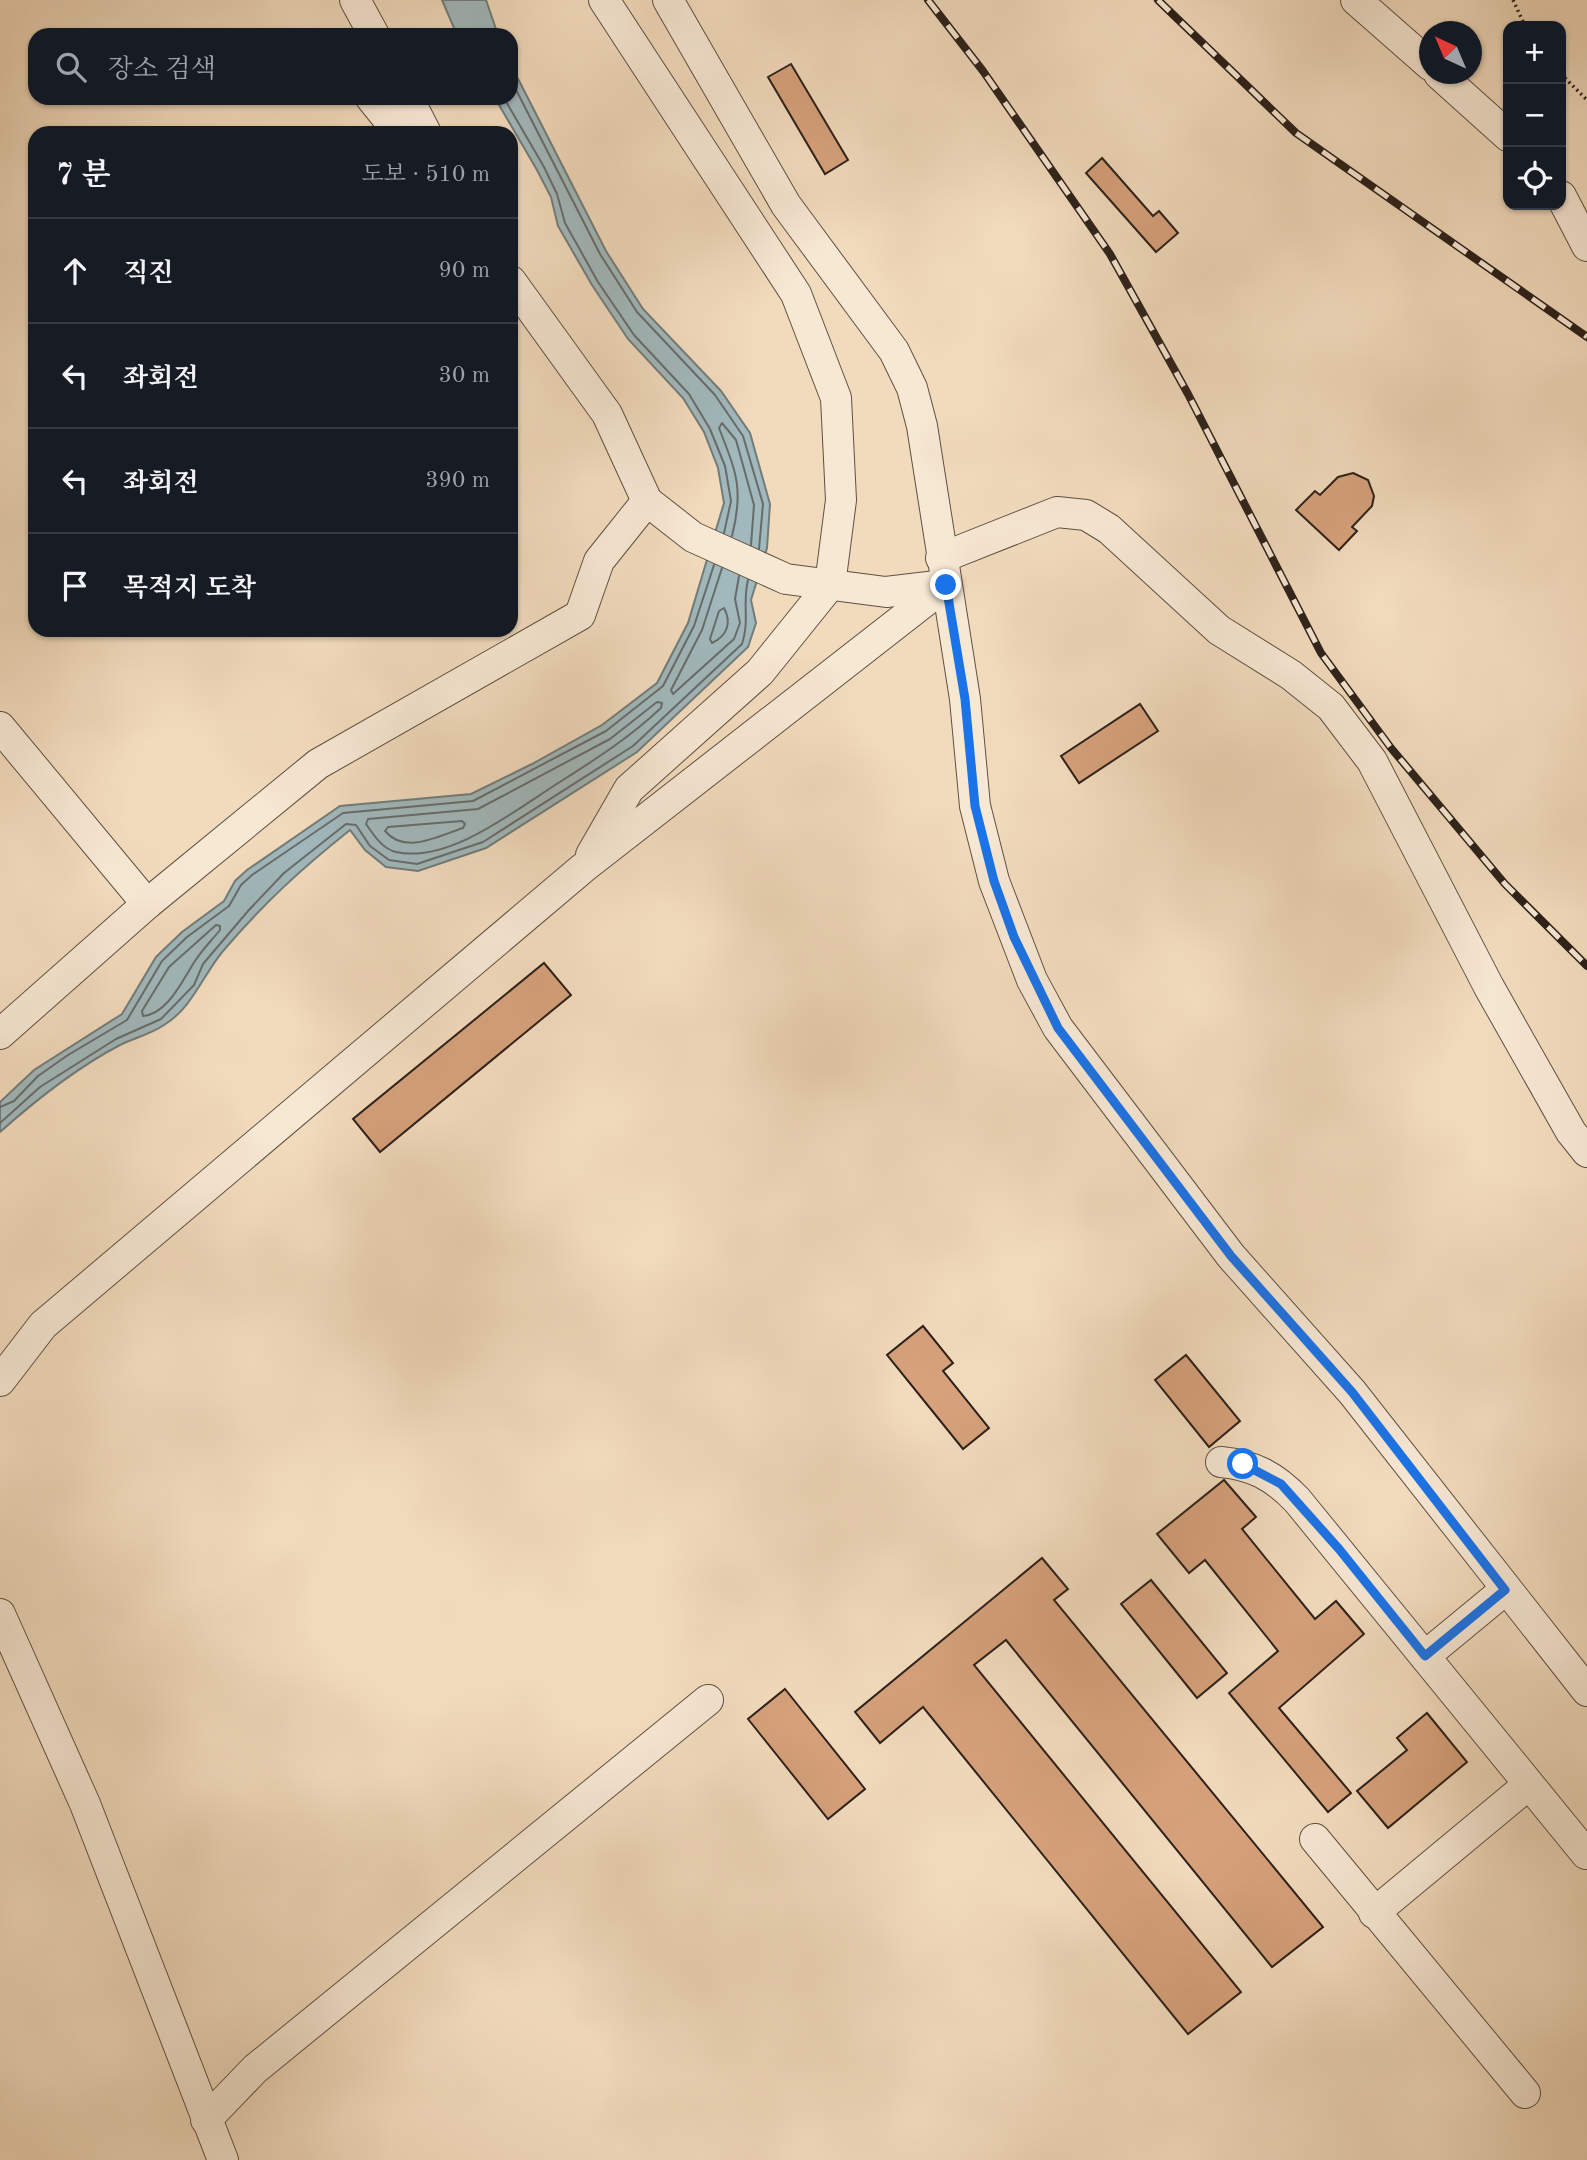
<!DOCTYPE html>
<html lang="ko">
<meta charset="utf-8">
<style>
:root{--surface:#171b24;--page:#20242c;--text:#f1f3f6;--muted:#9ea1a6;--line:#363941}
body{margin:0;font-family:"Old Standard TT","Noto Serif KR",serif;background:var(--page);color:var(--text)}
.controls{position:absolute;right:21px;top:21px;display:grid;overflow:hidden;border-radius:14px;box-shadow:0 2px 5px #0004}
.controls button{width:63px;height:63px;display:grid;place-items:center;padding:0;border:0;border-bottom:2px solid var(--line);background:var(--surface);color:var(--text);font:35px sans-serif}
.compass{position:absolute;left:1419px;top:21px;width:63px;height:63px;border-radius:50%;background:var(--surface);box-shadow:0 2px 5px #0004;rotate:316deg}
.stop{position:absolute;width:21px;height:21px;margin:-16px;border:5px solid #1a73e8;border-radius:50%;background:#fff}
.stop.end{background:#1a73e8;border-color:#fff;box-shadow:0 2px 7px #0008}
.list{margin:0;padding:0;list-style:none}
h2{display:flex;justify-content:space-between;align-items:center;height:91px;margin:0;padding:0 28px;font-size:30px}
h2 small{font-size:23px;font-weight:400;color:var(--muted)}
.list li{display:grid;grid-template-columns:46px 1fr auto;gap:21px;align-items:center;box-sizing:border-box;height:105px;padding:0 28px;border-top:2px solid var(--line)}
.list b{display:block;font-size:26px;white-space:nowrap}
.list em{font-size:23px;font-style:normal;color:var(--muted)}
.icon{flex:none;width:38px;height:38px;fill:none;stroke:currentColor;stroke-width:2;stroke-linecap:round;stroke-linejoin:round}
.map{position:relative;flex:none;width:1587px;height:2160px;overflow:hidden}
.search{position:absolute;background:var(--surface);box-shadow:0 2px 5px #0004;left:28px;top:28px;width:490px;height:77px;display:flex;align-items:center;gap:18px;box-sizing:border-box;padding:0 24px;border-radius:21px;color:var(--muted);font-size:26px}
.panel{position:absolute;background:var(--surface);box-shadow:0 2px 5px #0004;left:28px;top:126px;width:490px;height:511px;border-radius:21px}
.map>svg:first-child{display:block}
.water{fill:#a1b8bc;stroke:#727c7b;stroke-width:2}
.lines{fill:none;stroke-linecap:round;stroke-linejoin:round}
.shore{stroke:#666c6b;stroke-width:2}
.building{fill:#d6a17b;stroke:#2c211a;stroke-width:2}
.minor-casing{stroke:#5e5043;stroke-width:32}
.path{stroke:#2c211a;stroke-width:3.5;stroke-dasharray:2 3.5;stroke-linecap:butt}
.minor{stroke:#f7e8d4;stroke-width:30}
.rail-casing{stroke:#2c211a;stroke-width:8}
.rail{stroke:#f7e8d4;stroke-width:5;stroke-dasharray:16;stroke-linecap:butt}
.route{stroke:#1a73e8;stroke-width:9}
</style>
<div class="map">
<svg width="1587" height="2160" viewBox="0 0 1587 2160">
<rect width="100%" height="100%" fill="#f2dbbd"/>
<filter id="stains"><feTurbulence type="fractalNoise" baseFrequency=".00286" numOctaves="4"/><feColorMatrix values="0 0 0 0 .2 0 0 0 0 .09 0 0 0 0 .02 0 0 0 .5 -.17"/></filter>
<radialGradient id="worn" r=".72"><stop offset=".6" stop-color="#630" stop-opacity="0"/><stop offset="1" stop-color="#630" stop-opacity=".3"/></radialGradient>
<g class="water">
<path d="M442 0H486L498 35H457Z"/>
<path d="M511 65 606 251 643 309 721 391 750 433 770 504 767 548 751 600 756 623 748 647 637 752 486 848 418 871 386 867 365 850 350 830C301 869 264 903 223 951 203 975 192 1008 164 1025 151 1034 134 1038 120 1045 76 1068 37 1099 0 1132V1102L34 1070 122 1014 156 957 182 932 224 901 235 881 247 870 340 806 471 794 532 764 602 725 657 683 688 623 724 503 718 468 704 432 683 398 628 339 592 285 558 226 551 197 537 170 495 98H511Z"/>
</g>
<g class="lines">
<g class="shore">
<path d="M511 80 600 254 637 312 715 395 743 436 763 504 759 549"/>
<path d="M504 98 544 167 557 194 565 223 598 282 634 335 689 394 710 429 725 466 731 501 724 533"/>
<path d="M732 536C744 488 736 472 719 428L722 423 736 440 754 505 751 545"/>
<path d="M722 568 702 630 671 690 673 694 734 639 740 623 735 599 739 576"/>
<path d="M724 608C732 623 727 636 712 643L710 639 719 611Z"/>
<path d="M657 702 662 703 661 708C630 737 599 757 563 780 519 807 451 864 396 852 382 849 373 834 366 824L368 819 478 809 610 739Z"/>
<path d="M462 821 465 824 463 828C438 836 405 855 385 831L388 827Z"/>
<path d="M216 925 220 926V930C212 940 202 950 195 961 183 979 168 1014 143 1016L142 1011 169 967Z"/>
<path d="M0 1107 14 1101 38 1076 68 1055 127 1020 162 961 187 937 229 906 241 885 252 875 343 813 473 801 606 731 663 686 694 626 714 565"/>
<path d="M0 1123 40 1087 116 1039 161 1019 194 985 203 964 248 911 284 873 346 824 356 825 370 846 389 860 417 864 483 842 633 746 742 644C750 620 742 604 748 580"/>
</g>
</g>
<g class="building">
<path d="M791 64 848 160 825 174 768 77Z"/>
<path d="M1102 158 1153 216 1159 211 1178 233 1156 252 1086 173Z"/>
<path d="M1353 473 1368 480 1374 496 1372 506 1352 527 1357 531 1339 550 1296 510 1315 491 1320 495 1338 477Z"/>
<path d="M1140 704 1158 731 1079 783 1061 756Z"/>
<path d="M544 963 571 995 380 1152 353 1119Z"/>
<path d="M923 1326 953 1363 943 1371 989 1428 963 1449 887 1355Z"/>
<path d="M1186 1355 1240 1421 1209 1447 1155 1380Z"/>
<path d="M1224 1480 1256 1517 1242 1529 1315 1619 1336 1601 1364 1634 1279 1708 1351 1793 1328 1812 1229 1693 1278 1651 1205 1560 1189 1573 1157 1534Z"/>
<path d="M1042 1558 1068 1589 1054 1600 1323 1927 1272 1967 1006 1640 974 1665 1241 1992 1188 2034 923 1707 880 1743 855 1712Z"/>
<path d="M1151 1580 1227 1673 1197 1698 1121 1604Z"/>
<path d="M785 1689 865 1789 828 1819 748 1719Z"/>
<path d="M1427 1713 1467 1762 1388 1828 1357 1791 1407 1750 1397 1738Z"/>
</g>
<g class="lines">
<g class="minor-casing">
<g id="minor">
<path d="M355 0 374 35"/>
<path d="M668 0 786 205 894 351 912 388 922 426 965 699 975 806 994 881 1032 980 1058 1028 1231 1256 1352 1392 1587 1691"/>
<path d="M1356 0 1430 65"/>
<path d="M1439 74 1508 136"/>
<path d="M371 98 399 133"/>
<path d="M408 98 426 133"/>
<path d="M1561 196 1587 246"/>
<path d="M511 281 607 414 647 501 693 537 786 579 886 592 945 585"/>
<path d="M941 558 1057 512 1086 515 1109 529 1219 630 1291 675 1331 707 1372 761 1489 987 1571 1132 1587 1152"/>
<path d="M0 727 147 904"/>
<path d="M591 855 629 789 760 672 830 585 841 500 836 398 796 294 604 0"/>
<path d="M0 1034 147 904 318 764 580 615 599 561 647 501"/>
<path d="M0 1381 43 1325 583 868 946 585"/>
<path d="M1221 1462C1253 1465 1274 1476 1297 1500L1586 1854"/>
<path d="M0 1614 85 1804 223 2160"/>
<path d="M1425 1656 1505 1590"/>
<path d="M1315 1839 1525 2093"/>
<path d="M1374 1913 1528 1785"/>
<path d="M206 2120 255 2069 708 1700"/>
</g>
</g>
<g class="path">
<path d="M1513 0 1525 26"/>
<path d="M1561 74 1587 100"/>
</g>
<use href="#minor" class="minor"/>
<g class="rail-casing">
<g id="rail">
<path d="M928 0 983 71 1110 254 1188 394 1321 653 1391 748 1505 884 1587 966"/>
<path d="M1158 0 1296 133 1587 337"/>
</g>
</g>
<use href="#rail" class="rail"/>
</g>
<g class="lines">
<path class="route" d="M946 585 965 699 975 806 994 881 1014 937 1058 1028 1231 1256 1352 1392 1505 1590 1425 1656 1339 1549 1281 1484 1243 1464"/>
</g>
<rect width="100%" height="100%" filter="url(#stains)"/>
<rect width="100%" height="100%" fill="url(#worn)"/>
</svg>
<div class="controls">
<button>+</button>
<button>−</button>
<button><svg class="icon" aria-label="locate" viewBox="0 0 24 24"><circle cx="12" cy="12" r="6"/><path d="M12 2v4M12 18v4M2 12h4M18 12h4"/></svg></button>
</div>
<svg class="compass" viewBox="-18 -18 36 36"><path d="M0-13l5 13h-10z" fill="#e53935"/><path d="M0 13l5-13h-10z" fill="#9ea1a6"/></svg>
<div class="stop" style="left:1243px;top:1464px"></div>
<div class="stop end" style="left:946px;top:585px"></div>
<div class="search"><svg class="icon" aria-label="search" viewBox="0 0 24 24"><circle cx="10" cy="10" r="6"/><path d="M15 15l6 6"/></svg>장소 검색</div>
<section class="panel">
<h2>7 분<small>도보 · 510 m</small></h2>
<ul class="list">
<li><svg class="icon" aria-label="ahead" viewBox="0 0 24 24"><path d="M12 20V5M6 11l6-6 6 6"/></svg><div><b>직진</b></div><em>90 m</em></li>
<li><svg class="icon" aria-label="left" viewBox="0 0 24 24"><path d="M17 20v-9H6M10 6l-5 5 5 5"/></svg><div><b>좌회전</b></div><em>30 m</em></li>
<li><svg class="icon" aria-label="left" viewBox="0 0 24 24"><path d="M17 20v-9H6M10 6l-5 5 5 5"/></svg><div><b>좌회전</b></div><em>390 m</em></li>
<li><svg class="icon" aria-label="arrive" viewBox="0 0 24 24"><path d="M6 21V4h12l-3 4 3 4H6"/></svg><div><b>목적지 도착</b></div></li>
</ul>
</section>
</div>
